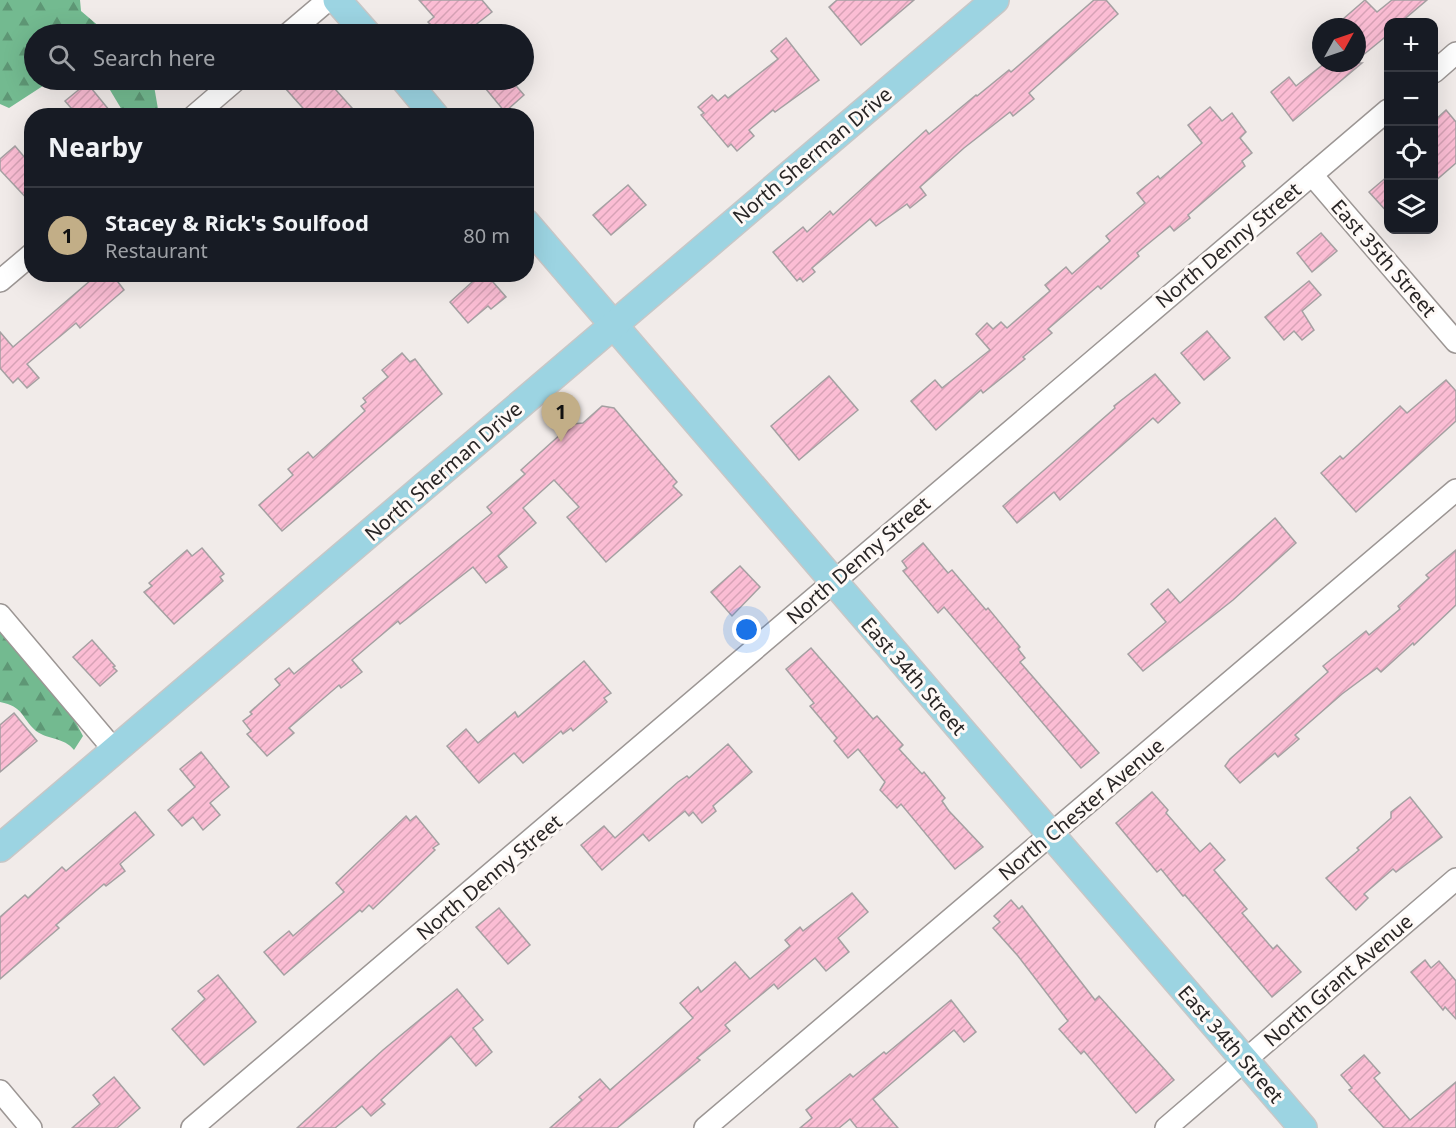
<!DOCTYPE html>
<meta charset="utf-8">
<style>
:root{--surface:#171b24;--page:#242831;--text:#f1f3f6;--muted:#9ea1a6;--line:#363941;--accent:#c2ae87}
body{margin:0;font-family:"Noto Sans",sans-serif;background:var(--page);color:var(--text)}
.controls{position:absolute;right:18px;top:18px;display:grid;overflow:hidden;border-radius:12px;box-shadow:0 6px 24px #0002}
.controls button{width:54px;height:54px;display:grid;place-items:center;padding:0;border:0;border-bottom:2px solid var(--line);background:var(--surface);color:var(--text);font:30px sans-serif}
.compass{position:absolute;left:1312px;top:18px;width:54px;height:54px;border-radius:50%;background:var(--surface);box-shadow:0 6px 24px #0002;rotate:50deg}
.you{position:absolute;left:747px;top:630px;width:21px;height:21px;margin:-15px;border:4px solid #fff;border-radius:50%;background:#1a73e8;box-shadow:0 0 0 9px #1a73e833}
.badge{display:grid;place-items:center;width:39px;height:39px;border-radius:50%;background:var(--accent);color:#111;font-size:20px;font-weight:700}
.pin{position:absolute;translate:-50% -50px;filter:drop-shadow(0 2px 3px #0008)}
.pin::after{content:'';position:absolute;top:32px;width:21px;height:18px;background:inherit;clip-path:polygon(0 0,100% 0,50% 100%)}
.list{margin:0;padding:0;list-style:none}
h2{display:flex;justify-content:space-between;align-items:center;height:78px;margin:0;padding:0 24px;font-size:26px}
h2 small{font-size:20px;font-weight:400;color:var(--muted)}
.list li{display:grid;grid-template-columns:39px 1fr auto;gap:18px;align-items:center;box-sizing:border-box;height:96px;padding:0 24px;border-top:2px solid var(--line)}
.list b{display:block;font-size:22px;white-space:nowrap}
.list p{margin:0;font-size:20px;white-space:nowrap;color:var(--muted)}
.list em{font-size:20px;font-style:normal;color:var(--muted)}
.icon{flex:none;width:33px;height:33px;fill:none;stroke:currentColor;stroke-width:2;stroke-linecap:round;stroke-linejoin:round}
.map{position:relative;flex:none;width:1456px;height:1128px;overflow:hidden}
.search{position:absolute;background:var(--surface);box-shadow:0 6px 24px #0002;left:24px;top:24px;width:510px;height:66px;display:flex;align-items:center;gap:15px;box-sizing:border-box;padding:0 21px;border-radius:33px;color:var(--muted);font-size:22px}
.panel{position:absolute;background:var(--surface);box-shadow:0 6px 24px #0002;left:24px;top:108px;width:510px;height:174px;border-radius:24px}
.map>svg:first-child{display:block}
.forest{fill:url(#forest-firs)}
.building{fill:url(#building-hatch);stroke:#a5a0a2;stroke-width:1.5}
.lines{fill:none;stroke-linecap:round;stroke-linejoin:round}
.minor-casing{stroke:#9c9694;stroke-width:24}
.major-casing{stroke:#c7c7c7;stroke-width:30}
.minor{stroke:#fff;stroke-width:21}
.major{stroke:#9cd4e2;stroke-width:27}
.labels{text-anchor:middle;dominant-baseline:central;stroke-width:6;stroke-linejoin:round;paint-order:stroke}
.street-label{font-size:20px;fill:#292626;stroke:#fef9f6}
</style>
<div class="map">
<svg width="1456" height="1128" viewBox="0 0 1456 1128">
<defs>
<pattern id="forest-firs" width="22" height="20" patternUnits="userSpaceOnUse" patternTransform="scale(1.5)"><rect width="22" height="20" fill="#73ba90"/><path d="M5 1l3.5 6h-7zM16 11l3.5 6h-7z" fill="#5e9775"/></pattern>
<pattern id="building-hatch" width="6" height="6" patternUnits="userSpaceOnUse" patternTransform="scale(1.5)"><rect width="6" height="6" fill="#fbbdd4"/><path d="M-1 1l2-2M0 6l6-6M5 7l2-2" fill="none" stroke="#d7a2b6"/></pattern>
</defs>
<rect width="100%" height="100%" fill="#f1ebe9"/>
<g class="forest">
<path d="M0 0H80L81 11 108 34H34V80H52L9 108 0 104Z"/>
<path d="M104 80H153L158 109 151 115H125Z"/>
<path d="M0 630 68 708 83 736 74 750C64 737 48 740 36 731 20 716 24 707 0 702Z"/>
</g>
<g class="building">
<path d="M419 0H482L492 12 464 34H419L431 25 428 22 434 17Z"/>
<path d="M837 0H914L861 45 829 7Z"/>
<path d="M1094 0H1106L1118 14 1029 93 1034 99 1013 116 1010 112 964 148 920 187 926 195 910 208 907 204 876 226 870 219 812 268 815 272 803 282 800 278 797 281 773 252 803 227 807 232 830 211 833 215 926 130 929 134 976 95 977 96 1009 70 1011 72Z"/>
<path d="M1365 0 1377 12 1392 0H1427L1401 22H1389V34L1357 60V27H1349L1343 19Z"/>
<path d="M786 38 819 80 775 112 773 110 749 130 754 136 737 151 731 144 728 147 701 115 704 113 698 107 712 95 718 101 725 95 728 98 778 59 771 51Z"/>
<path d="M1325 63H1362L1293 121 1271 92 1289 77 1296 86Z"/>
<path d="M294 80H327L352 108 343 116H310L285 88Z"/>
<path d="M497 80H511L524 95 505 112 486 89Z"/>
<path d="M87 83 114 116H78L65 101Z"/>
<path d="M1210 107 1222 121 1232 113 1246 132 1240 138 1252 153 1242 161 1245 166 1188 215 1190 218 1174 231 1170 226 1154 239 1137 253 1139 256 1101 289 1098 286 1048 329 1052 333 1023 357 1025 359 983 393 981 390 936 430 911 401 935 380 942 388 990 350 976 334 987 323 993 329 1001 322 1007 328 1050 291 1045 285 1066 267 1072 274 1110 241 1106 236 1145 203 1137 193 1158 176 1160 179 1202 143 1188 125Z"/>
<path d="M1446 110 1456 122V163L1434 182V121Z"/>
<path d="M15 146 32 166V204L0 170V159Z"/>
<path d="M1389 175V214L1369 192Z"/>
<path d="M628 185 646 205 611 235 593 215Z"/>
<path d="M1321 233 1337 251 1312 272 1297 253Z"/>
<path d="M98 274H112L124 290 80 328 76 323 27 364 39 378 27 388 18 378 13 383 0 368V332L13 347Z"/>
<path d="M481 274H486L506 297 491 309 488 306 468 323 450 302Z"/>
<path d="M1309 281 1321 295 1302 311 1314 330 1302 340 1294 331 1284 340 1265 317Z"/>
<path d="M1207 331 1230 358 1204 380 1181 353Z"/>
<path d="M402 353 410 362 415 359 442 394 282 531 259 505 293 475 288 469 308 452 313 458 365 411 361 406 366 402 363 398 388 377 382 370Z"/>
<path d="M1155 374 1180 403 1158 423 1153 418 1060 500 1054 492 1017 523 1003 506 1115 408 1114 406Z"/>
<path d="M829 376 858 410 799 460 771 426Z"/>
<path d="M1446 380 1456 391V421L1356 512 1321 473 1340 456 1343 459 1400 406 1407 413Z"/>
<path d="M602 406 614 408 677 482 673 486 682 495 606 562 567 517 579 507 554 480 523 508 536 523 498 556 507 567 486 583 473 567 400 624 398 621 352 660 362 672 341 688 339 685 289 728 294 733 267 756 247 734 251 731 243 721 252 714 250 712 280 685 275 679 289 668 294 674 492 513 487 507 525 474 521 470 572 424 583 423Z"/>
<path d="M1275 518 1296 543 1233 600 1143 671 1128 654 1166 622 1151 604 1168 589 1180 603Z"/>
<path d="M923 543 948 573 952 570 986 610 988 608 1020 647 1018 649 1025 658 1020 662 1099 753 1081 768 944 607 938 613 903 571 907 568 902 561Z"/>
<path d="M202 548 224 574 220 577 223 581 174 624 144 592 152 586 149 583 187 550 192 556Z"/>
<path d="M1456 550V605L1414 645 1413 643 1381 672 1377 668 1342 694 1295 735 1299 739 1278 757 1275 753 1240 783 1225 766 1230 759 1328 672 1323 666 1366 631 1369 635 1400 609 1398 606 1429 578 1426 575Z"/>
<path d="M740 566 760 587 732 616 711 592Z"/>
<path d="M92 640 115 666 113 667 117 671 100 686 73 657Z"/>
<path d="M811 648 873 719 877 716 903 745 899 749 922 774 924 772 945 798 942 801 949 811 983 847 955 869 901 804 897 808 880 790 885 782 858 749 848 758 834 741 837 738 810 706 814 703 786 669Z"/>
<path d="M584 661 611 693 604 698 607 702 573 731 571 728 563 734 561 731 523 763 514 753 479 783 447 746 466 729 478 743 515 712 518 717Z"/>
<path d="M14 713 37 741 0 772V725Z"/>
<path d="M728 744 752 772 713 806 716 811 702 823 693 812 689 816 685 811 649 841 643 834 602 870 581 845 604 826 615 838 678 782 687 776 689 778Z"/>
<path d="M201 752 229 787 210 803 220 815 203 830 193 817 182 826 168 810 195 787 180 769Z"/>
<path d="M1152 792 1168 810 1166 813 1200 852 1210 843 1225 860 1214 870 1247 909 1242 913 1273 949 1277 945 1301 972 1272 997 1185 895 1183 896 1161 869 1157 872 1116 823Z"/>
<path d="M1410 797 1442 837 1396 872 1393 869 1364 894 1368 898 1356 910 1326 878 1359 850 1357 848 1391 818V812Z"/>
<path d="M135 812 154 835 120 864 125 871 106 886 104 884 56 925 59 928 0 979V917L25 895 28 898 62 867 66 871Z"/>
<path d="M406 816 410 821 416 816 439 844 433 848 435 850 373 909 369 905 362 912 360 910 284 975 264 952 289 931 293 936 344 892 336 883Z"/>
<path d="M852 893 868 912 838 938 849 952 826 971 815 958 778 989 774 984 725 1025 730 1031 697 1058 700 1060 617 1128H550L582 1100 579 1097 600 1079 610 1090 693 1018 680 1003 698 987 701 992 735 962 750 979 790 946 785 940 800 927 803 931Z"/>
<path d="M1011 900 1019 909 1022 906 1095 1000 1099 996 1174 1080 1136 1113 1084 1051 1081 1054 1059 1029 1068 1021 1018 956 993 928 1000 922 994 916Z"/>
<path d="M499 908 530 945 508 964 476 927Z"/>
<path d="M1425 960 1431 968 1439 961 1456 981V1019L1445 1007 1443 1010 1411 972Z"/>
<path d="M218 975 256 1022 204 1065 172 1029 205 999 198 991Z"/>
<path d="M457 989 483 1020 473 1028 492 1052 476 1066 451 1036 381 1100 385 1104 371 1116 362 1106 335 1128H297L383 1050Z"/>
<path d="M951 1000 976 1032 964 1042 954 1030 873 1099 898 1128H857L850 1119 839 1128H800L812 1118 806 1110 850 1074 853 1077 884 1052 886 1054Z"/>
<path d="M1364 1055 1380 1073 1374 1078 1410 1120 1456 1082V1128H1384L1349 1090 1352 1088 1341 1075Z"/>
<path d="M114 1077 140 1108 117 1128H72L100 1104 93 1095Z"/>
</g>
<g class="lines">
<g class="minor-casing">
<g id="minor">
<path d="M288 34 328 0"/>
<path d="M1434 72 1456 53"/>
<path d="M194 116 236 80"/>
<path d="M1312 175 1456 342"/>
<path d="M0 281 32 254"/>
<path d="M0 615 115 751"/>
<path d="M0 1091 31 1128"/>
<path d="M192 1128 1388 110"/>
<path d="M705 1128 1456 490"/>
<path d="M1166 1128 1456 879"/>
</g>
</g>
<g class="major-casing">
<g id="major">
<path d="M337 0 367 34"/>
<path d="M405 80 435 116"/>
<path d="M526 223 1303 1128"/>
<path d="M0 848 995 0"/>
</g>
</g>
<use href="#minor" class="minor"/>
<use href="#major" class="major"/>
</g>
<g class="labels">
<g class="street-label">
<text transform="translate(812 155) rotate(-40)">North Sherman Drive</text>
<text transform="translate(1228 245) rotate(-40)">North Denny Street</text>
<text transform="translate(1384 258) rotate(49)">East 35th Street</text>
<text transform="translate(443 471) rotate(-41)">North Sherman Drive</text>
<text transform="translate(858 560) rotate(-41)">North Denny Street</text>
<text transform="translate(914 676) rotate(49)">East 34th Street</text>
<text transform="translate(1081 809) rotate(-40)">North Chester Avenue</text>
<text transform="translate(489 877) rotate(-40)">North Denny Street</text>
<text transform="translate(1338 980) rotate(-41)">North Grant Avenue</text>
<text transform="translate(1231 1044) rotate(49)">East 34th Street</text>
</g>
</g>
</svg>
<div class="controls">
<button>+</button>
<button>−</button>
<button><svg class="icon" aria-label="locate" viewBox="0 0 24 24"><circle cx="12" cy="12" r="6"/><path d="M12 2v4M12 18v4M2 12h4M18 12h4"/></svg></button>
<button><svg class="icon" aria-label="layers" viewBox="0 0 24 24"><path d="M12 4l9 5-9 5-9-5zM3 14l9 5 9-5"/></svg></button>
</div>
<svg class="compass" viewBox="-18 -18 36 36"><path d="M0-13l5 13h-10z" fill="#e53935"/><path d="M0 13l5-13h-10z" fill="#9ea1a6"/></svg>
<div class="you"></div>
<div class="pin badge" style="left:561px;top:442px">1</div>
<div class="search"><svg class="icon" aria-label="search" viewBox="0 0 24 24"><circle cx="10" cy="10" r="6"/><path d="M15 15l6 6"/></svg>Search here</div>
<section class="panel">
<h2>Nearby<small></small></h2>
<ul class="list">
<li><span class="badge">1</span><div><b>Stacey &amp; Rick's Soulfood</b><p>Restaurant</p></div><em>80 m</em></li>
</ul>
</section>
</div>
